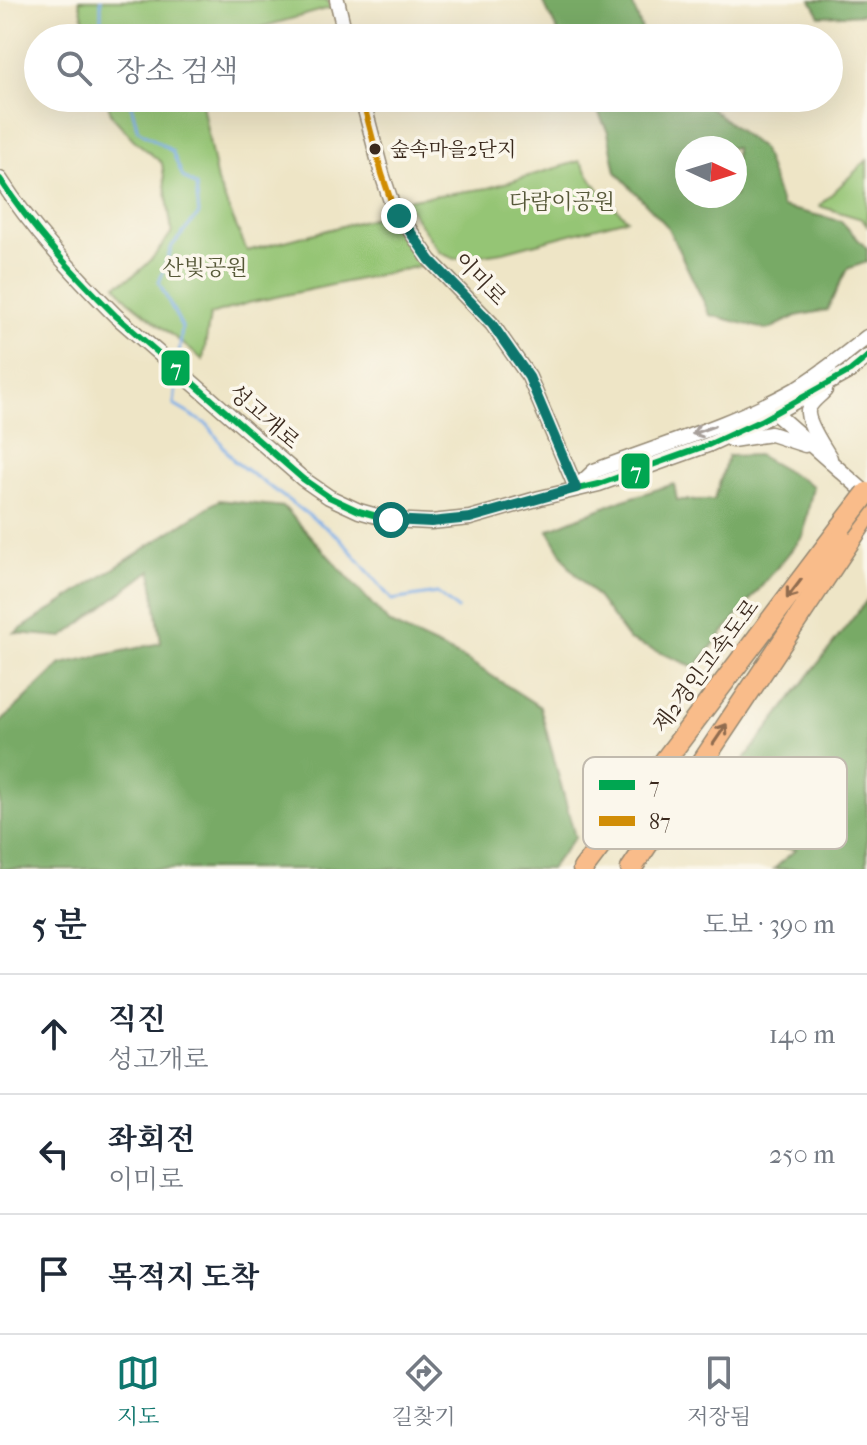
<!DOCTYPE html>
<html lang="ko">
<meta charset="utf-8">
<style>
:root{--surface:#fff;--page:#f6f6f7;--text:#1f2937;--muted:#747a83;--line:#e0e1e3;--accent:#0f766e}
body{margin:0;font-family:"IM FELL French Canon","Noto Serif KR",serif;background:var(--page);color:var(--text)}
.compass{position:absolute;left:675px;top:136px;width:72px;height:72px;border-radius:50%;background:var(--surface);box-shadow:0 8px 32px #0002;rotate:94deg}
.stop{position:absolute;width:24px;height:24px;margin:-18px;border:6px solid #0f766e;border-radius:50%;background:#fff}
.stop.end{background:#0f766e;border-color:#fff;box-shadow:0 2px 8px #0008}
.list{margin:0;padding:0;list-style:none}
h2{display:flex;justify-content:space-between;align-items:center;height:104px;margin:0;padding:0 32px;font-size:34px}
h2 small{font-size:26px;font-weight:400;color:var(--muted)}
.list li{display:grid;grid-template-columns:52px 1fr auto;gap:24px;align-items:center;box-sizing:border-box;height:120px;padding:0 32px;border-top:2px solid var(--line)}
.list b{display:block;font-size:30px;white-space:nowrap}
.list p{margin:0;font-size:26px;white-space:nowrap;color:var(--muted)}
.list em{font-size:26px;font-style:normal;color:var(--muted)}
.icon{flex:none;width:44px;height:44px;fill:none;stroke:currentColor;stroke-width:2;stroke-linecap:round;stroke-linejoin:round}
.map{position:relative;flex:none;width:867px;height:869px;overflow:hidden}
.search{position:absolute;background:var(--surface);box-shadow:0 8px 32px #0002;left:24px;right:24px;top:24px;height:88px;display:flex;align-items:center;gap:20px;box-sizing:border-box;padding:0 28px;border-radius:44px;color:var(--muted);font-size:30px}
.sheet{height:464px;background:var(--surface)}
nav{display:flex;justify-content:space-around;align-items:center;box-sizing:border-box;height:112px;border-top:2px solid var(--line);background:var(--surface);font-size:22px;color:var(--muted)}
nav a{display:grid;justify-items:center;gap:4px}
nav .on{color:var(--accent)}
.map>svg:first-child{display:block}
.green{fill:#95c575;stroke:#68784a;stroke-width:2}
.forest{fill:#78aa66;stroke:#5a6a42;stroke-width:2;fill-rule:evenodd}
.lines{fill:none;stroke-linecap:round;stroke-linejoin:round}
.stream{stroke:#7cade7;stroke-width:3}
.minor-casing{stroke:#948872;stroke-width:17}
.highway-casing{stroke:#948872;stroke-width:23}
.minor{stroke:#fff;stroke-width:14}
.highway{stroke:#f9bc8a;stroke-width:20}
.highway-bridge-casing{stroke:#948872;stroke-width:23;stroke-linecap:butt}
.highway-bridge{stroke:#f9bc8a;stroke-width:20}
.bus-1-casing{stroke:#fbf7ec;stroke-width:12}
.bus-2-casing{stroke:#fbf7ec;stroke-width:12}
.bus-1{stroke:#00a651;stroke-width:6}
.bus-2{stroke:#d18d06;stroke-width:6}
.oneway{stroke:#a79f9a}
.oneway2{stroke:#906c4f}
.route{stroke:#0f766e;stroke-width:10}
.bus-dot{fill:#3b2a1e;stroke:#fbf7ec;stroke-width:3}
.labels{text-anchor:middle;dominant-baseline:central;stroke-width:7;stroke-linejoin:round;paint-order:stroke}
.bus-label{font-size:20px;fill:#3b2a1e;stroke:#fbf7ec;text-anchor:start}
.park-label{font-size:22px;fill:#565838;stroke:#fbf7ec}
.street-label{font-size:22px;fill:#3b2a1e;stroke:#fbf7ec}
.key{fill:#fbf7ec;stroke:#c1baae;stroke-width:2}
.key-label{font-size:22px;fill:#3b2a1e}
.line-badge{stroke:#fbf7ec;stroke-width:3}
.badge-label{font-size:22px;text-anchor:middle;font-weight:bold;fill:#fff}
</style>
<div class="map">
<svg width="867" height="869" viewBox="0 0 867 869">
<rect width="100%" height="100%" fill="#fbf7ec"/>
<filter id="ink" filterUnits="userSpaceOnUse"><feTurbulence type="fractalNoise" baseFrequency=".0125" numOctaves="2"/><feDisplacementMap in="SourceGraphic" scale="16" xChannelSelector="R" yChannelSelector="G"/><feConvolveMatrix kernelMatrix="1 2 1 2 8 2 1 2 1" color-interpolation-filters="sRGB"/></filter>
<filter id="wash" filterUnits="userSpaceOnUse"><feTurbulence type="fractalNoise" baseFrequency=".006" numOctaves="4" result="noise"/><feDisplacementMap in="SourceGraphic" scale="32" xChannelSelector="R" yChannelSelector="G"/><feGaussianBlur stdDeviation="1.8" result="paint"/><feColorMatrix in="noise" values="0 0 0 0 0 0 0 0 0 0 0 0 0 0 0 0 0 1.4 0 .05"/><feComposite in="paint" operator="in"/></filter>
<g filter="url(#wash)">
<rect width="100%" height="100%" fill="#eee5c6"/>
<g class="green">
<path d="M79 0H328L330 8 222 38H88Z"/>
<path d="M106 98H201L217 182 247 251 388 214 425 265 248 303 210 315 203 360 128 300 116 285C146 271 153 258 172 232L162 163 134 140 112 116Z"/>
<path d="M867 160V226L862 219 819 206Z"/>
<path d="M580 161 599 190 627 219 503 252 454 259 439 252 404 200 488 188Z"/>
</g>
<g class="forest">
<path d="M542 0H631L645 38H561Z"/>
<path d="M811 0H867V14L820 16Z"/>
<path d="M591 98H698L763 150 782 207 841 221 867 249V262L847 269 827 310 796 316 768 330 710 315 667 226 616 172 608 132ZM687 148H735V196H687Z"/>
<path d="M758 455 813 486 803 536 695 667 629 640 598 598 570 568 548 530 614 503 674 484 677 500H714L728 456Z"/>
<path d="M219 500 284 507 390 624 467 660 540 707 575 837 550 869H0V723L61 664 161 643 151 570 63 637 15 633Z"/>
<path d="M867 600V869H774L796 849 732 845 718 804 730 778Z"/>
</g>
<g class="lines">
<g class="stream">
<path d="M101 0V28L105 38"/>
<path d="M129 98 138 130 172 151 183 177 196 186 199 214 172 246 159 283 182 327 178 364"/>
<path d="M177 375 174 405 208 425 234 461 339 537 392 600 437 593 457 609"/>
</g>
</g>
</g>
<g filter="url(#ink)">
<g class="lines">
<g class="minor-casing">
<g id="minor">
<path d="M337 0 346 38"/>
<path d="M362 98 382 174 392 204 430 260 492 324 529 377 576 488"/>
<path d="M0 179C33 230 74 274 116 316L303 479 329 497 359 511 391 520 431 522 470 518 540 498 599 484 708 445 760 421 850 371 867 357"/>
<path d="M825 390C820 396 810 402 808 410 806 422 824 447 830 458"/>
<path d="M768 407 867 494"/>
<path d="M732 440 771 434 805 445"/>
<path d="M576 488 594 471C662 445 734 424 796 389 821 374 844 355 867 337"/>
</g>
</g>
<g class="highway-casing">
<g id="highway">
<path d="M583 869 841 527"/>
<path d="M631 869 867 515"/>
</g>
</g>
<use href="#minor" class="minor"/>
<use href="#highway" class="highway"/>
<g class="highway-bridge-casing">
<path id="highway-bridge" d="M841 527 867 493"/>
</g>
<use href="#highway-bridge" class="highway-bridge"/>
<g class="bus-1-casing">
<path id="bus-1" d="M0 179C33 230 74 274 116 316L303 479 329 497 359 511 391 520 431 522 470 518 540 498 599 484 708 445 760 421 850 371 867 357"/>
</g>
<g class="bus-2-casing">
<path id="bus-2" d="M362 98 382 174 392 204 430 260 492 324 529 377 576 488"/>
</g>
<use href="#bus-1" class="bus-1"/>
<use href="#bus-2" class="bus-2"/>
</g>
<defs><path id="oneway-shaft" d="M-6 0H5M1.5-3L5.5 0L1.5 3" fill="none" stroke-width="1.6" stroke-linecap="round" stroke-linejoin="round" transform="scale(2)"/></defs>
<use class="oneway" href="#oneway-shaft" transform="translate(703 430) rotate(160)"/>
<g class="oneway2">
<use href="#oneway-shaft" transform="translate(794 589) rotate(127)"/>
<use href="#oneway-shaft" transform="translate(720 734) rotate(-56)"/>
</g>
</g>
<g class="lines" filter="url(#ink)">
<path class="route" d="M391 520 431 522 470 518 576 488 529 377 492 324 430 260 399 216"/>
</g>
<circle class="bus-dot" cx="375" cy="149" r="7"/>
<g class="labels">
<g class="bus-label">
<text x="390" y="149">숲속마을2단지</text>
</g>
<g class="park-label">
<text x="562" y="202">다람이공원</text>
<text x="205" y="268">산빛공원</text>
</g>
<g class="street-label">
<text transform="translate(480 279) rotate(46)">이미로</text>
<text transform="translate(264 417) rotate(41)">성고개로</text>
<text transform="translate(706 666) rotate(-53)">제2경인고속도로</text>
</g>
</g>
<rect x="583" y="757" width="264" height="92" rx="12" class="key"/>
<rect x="599" y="780" width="36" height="10" fill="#00a651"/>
<rect x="599" y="816" width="36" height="10" fill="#d18d06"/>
<g class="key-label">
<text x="649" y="793">7</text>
<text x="649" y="829">87</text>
</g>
<g class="line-badge">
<rect x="160" y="349" width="31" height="38" rx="8" fill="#00a651"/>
<rect x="620" y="452" width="31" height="38" rx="8" fill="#00a651"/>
</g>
<g class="badge-label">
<text x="176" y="376">7</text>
<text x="636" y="479">7</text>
</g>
</svg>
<svg class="compass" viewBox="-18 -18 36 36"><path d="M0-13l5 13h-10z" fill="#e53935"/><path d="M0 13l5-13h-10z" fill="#747a83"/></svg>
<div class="stop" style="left:391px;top:520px"></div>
<div class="stop end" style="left:399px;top:216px"></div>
<div class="search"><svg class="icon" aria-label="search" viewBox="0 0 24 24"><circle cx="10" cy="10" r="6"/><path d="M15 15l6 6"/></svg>장소 검색</div>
</div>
<section class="sheet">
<h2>5 분<small>도보 · 390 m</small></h2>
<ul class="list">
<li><svg class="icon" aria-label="ahead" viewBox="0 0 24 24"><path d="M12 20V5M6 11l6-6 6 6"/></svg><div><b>직진</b><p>성고개로</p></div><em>140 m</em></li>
<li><svg class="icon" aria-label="left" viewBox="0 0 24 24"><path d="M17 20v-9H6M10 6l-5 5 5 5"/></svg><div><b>좌회전</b><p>이미로</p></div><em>250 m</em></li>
<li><svg class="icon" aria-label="arrive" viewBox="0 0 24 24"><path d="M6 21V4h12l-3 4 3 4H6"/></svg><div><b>목적지 도착</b></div></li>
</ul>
</section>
<nav>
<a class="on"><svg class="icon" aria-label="map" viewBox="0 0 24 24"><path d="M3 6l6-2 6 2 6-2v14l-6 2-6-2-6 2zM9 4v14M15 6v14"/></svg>지도</a>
<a><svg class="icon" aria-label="directions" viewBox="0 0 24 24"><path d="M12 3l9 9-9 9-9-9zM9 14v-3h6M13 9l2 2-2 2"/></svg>길찾기</a>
<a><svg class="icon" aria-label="saved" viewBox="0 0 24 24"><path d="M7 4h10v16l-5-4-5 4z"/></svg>저장됨</a>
</nav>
